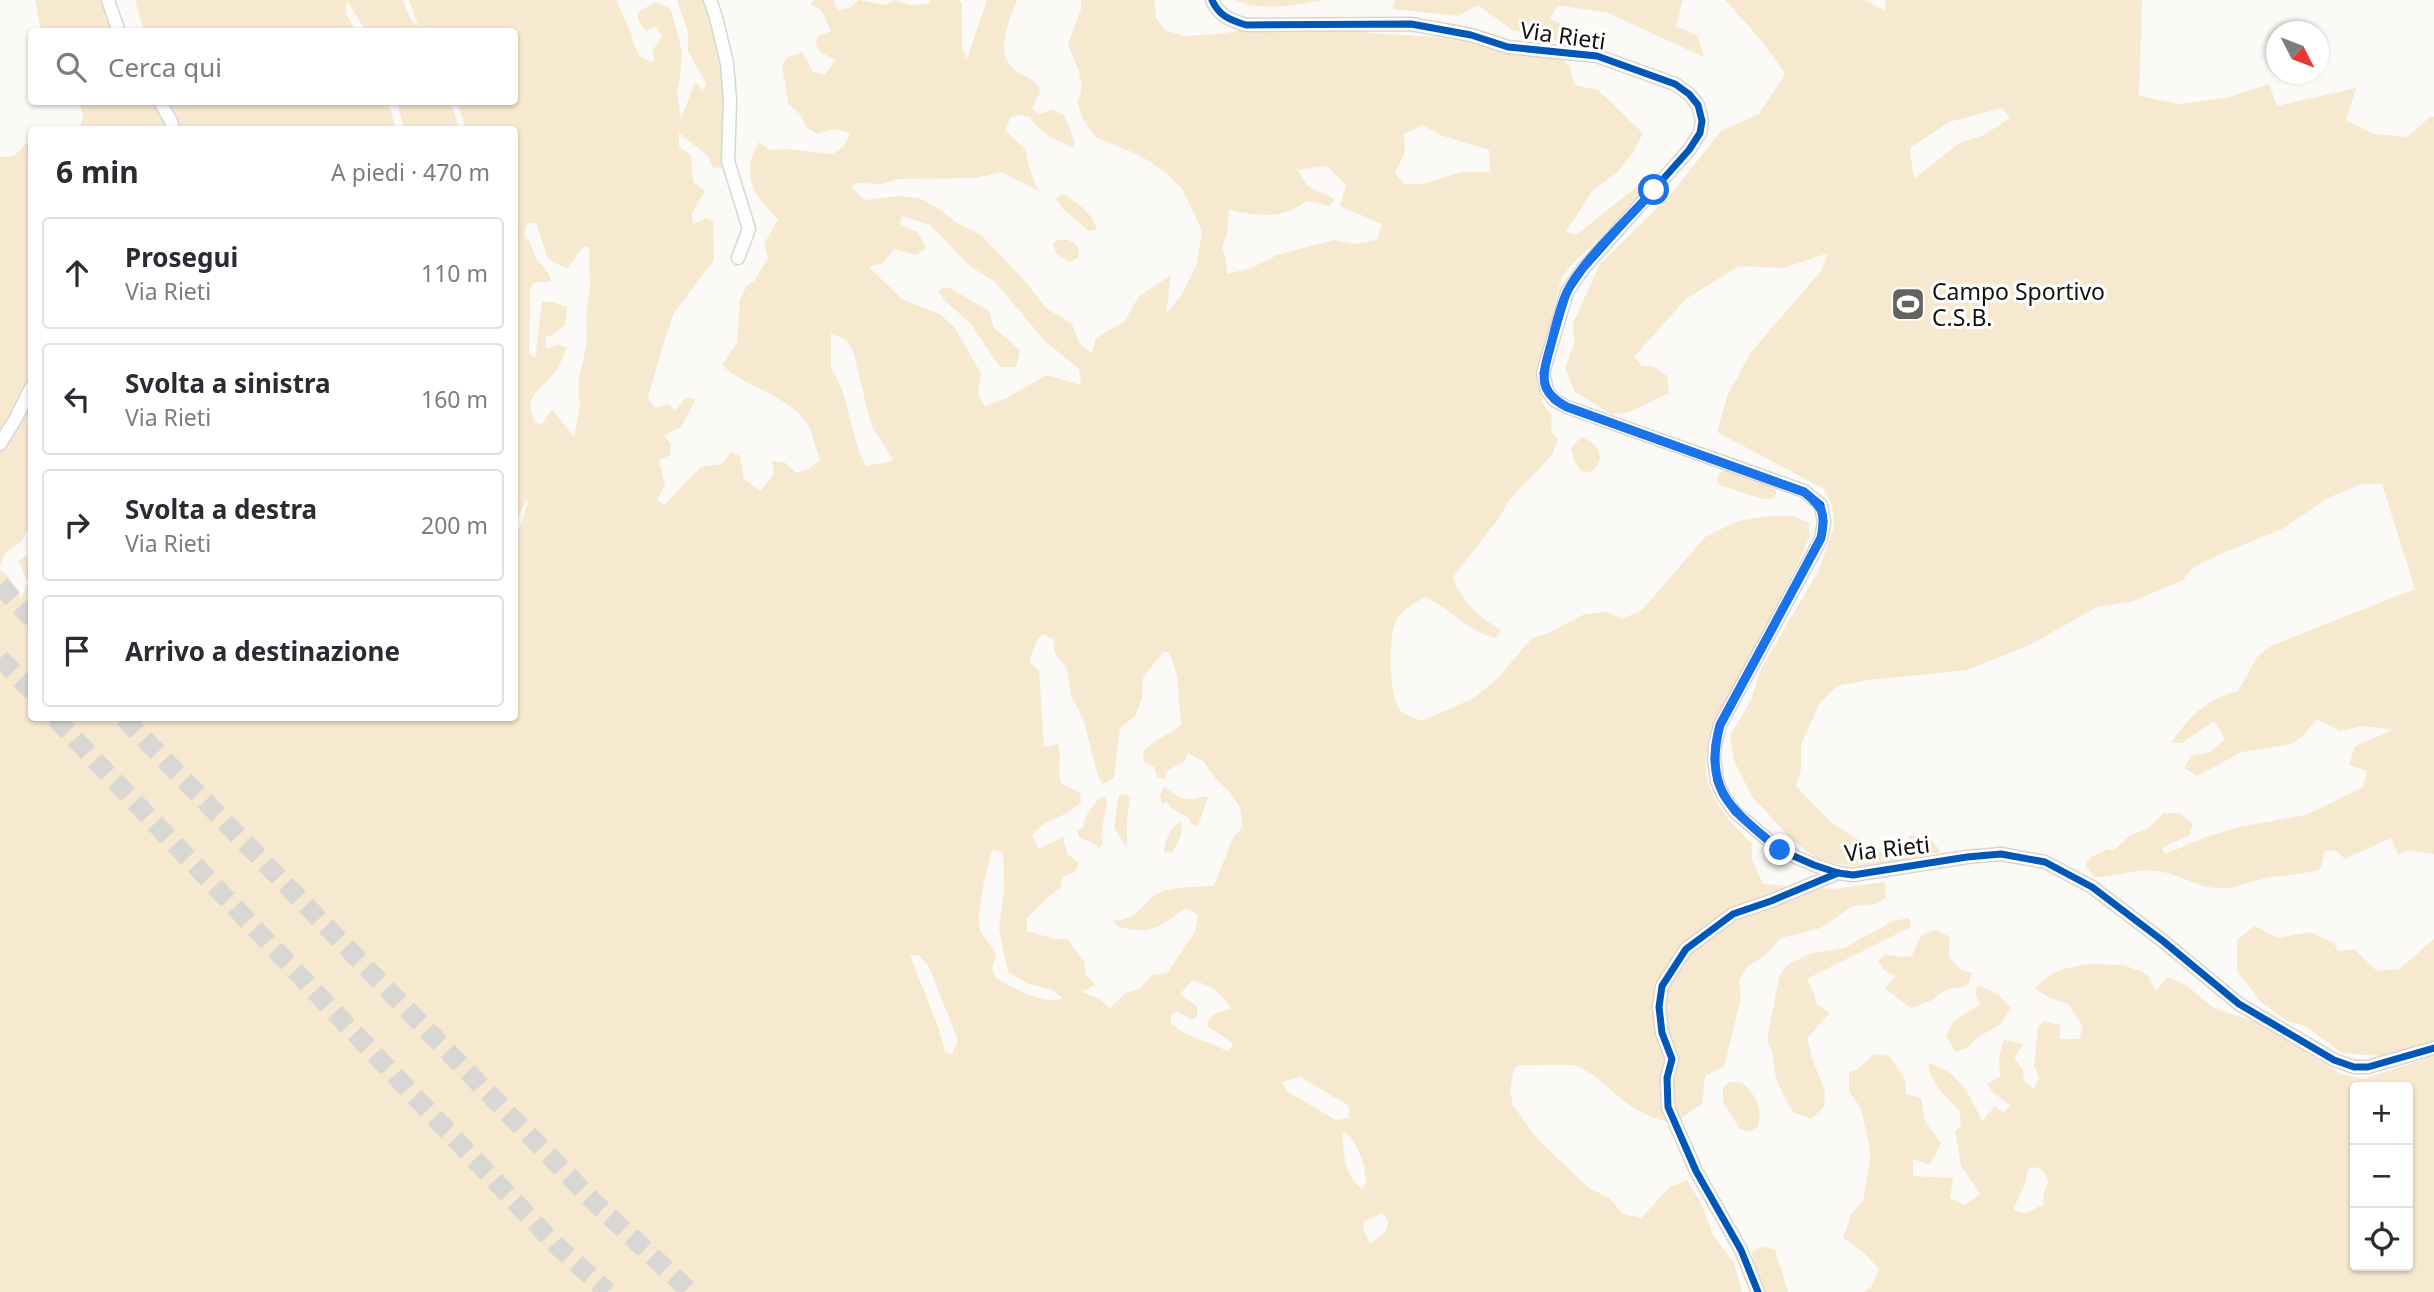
<!DOCTYPE html>
<html lang="it">
<meta charset="utf-8">
<style>
:root{--surface:#fff;--page:#f7f7f7;--text:#2b2b33;--muted:#7c7c81;--line:#e1e1e2}
body{margin:0;font-family:"Noto Sans",sans-serif;background:var(--page);color:var(--text)}
.controls{position:absolute;right:21px;bottom:21px;display:grid;overflow:hidden;border-radius:7px;box-shadow:0 2px 5px #0004}
.controls button{width:63px;height:63px;display:grid;place-items:center;padding:0;border:0;border-bottom:2px solid var(--line);background:var(--surface);color:var(--text);font:35px sans-serif}
.compass{position:absolute;left:2266px;top:21px;width:63px;height:63px;border-radius:50%;background:var(--surface);box-shadow:0 2px 5px #0004;rotate:132deg}
.stop{position:absolute;width:21px;height:21px;margin:-16px;border:5px solid #1a73e8;border-radius:50%;background:#fff}
.stop.end{background:#1a73e8;border-color:#fff;box-shadow:0 2px 7px #0008}
.list{margin:0;padding:0;list-style:none}
h2{display:flex;justify-content:space-between;align-items:center;height:91px;margin:0;padding:0 28px;font-size:30px}
h2 small{font-size:23px;font-weight:400;color:var(--muted)}
.list li{display:grid;grid-template-columns:46px 1fr auto;gap:21px;align-items:center;box-sizing:border-box;height:112px;margin:0 14px 14px;padding:0 14px;border:2px solid var(--line);border-radius:7px}
.list b{display:block;font-size:26px;white-space:nowrap}
.list p{margin:0;font-size:23px;white-space:nowrap;color:var(--muted)}
.list em{font-size:23px;font-style:normal;color:var(--muted)}
.icon{flex:none;width:38px;height:38px;fill:none;stroke:currentColor;stroke-width:2;stroke-linecap:round;stroke-linejoin:round}
.map{position:relative;flex:none;width:2434px;height:1292px;overflow:hidden}
.search{position:absolute;background:var(--surface);box-shadow:0 2px 5px #0004;left:28px;top:28px;width:490px;height:77px;display:flex;align-items:center;gap:18px;box-sizing:border-box;padding:0 24px;border-radius:7px;color:var(--muted);font-size:26px}
.panel{position:absolute;background:var(--surface);box-shadow:0 2px 5px #0004;left:28px;top:126px;width:490px;height:595px;border-radius:7px}
.map>svg:first-child{display:block}
.green{fill:#f6e9cf;fill-rule:evenodd}
.lines{fill:none;stroke-linecap:round;stroke-linejoin:round}
.highway-tunnel{stroke:#d9d7d4;stroke-width:19;stroke-dasharray:19 10;stroke-linecap:butt}
.minor-casing{stroke:#d7d6d4;stroke-width:15}
.minor{stroke:#fffefe;stroke-width:12}
.cycleway-casing{stroke:#fff;stroke-width:11}
.cycleway{stroke:#0057b8;stroke-width:7}
.route{stroke:#1a73e8;stroke-width:9}
.labels{text-anchor:middle;dominant-baseline:central;stroke-width:6;stroke-linejoin:round;paint-order:stroke}
.street-label{font-size:23px;fill:#12110f;stroke:#fff}
.poi-label{font-size:23px;fill:#12110f;stroke:#fff;text-anchor:start}
</style>
<div class="map">
<svg width="2434" height="1292" viewBox="0 0 2434 1292">
<rect width="100%" height="100%" fill="#fcfaf7"/>
<g class="green">
<path d="M35 0H103L112 31H41Z"/>
<path d="M135 0H403L412 22 418 26 409 0H616C620 9 629 27 632 36 636 51 637 59 655 62L652 51 662 37 656 26 646 31 638 20V12L656 2 671 9 682 52 680 77 677 93 681 119 695 82 703 90 706 83 688 51V32L677 0H710L725 52 736 78 728 138 731 150 723 167 713 168 707 155 679 133V146L691 156 693 182 705 191 692 214 693 224 706 218 713 221 714 260 674 313 662 348 648 398 654 408 669 404 675 411 686 397 696 399 681 427 664 436 671 444 670 455 659 460 665 485 657 500 664 505 701 467 722 464 731 452 740 456 744 479 760 491 774 474 772 461 784 462 796 473 810 468 820 459C815 448 813 433 807 423 786 394 746 388 722 365L737 342 740 299 747 285 754 281 768 258 764 244 778 220C754 193 739 177 759 142L770 150 787 149 832 154 844 146 850 133 834 129 817 134 806 127 801 115 788 104 782 65 788 57 802 52 813 72 825 75 835 60 820 52 815 43 818 36 831 31 821 10 811 5 813 0H833L839 10 849 8 859 0 886 5 894 0 909 5 929 4 930 0H958L962 3V47L967 59 987 0H1017C1010 20 993 53 1015 70 1027 79 1033 76 1041 91L1032 108 1039 115 1052 109 1064 115 1075 142 1073 148C1056 139 1040 134 1030 117L1019 115 1011 117 1005 130 1026 150 1029 167 1038 191 1001 172 976 178 899 179 880 184 857 183 851 187 865 200 898 196 919 198 940 209 956 222 982 236 1025 281 1045 307 1072 324 1079 343 1092 353 1096 338 1124 322 1139 296 1171 275 1166 314 1182 294 1197 263 1202 232 1194 213 1182 189 1168 174 1139 155 1095 137 1083 119 1077 102C1088 83 1075 63 1068 44L1081 9V0H1154L1156 18 1165 30 1184 36 1219 34 1242 30 1352 28 1369 33 1436 37 1487 46 1555 53 1569 65 1575 85 1598 90 1643 133 1634 151 1617 173 1592 191 1566 232 1576 235 1639 185 1650 183 1596 242 1571 265 1561 279 1542 356 1535 371 1544 406 1552 415 1551 432 1558 440 1552 455 1510 499 1499 518 1453 577C1461 601 1480 618 1501 630L1496 638C1472 634 1450 608 1425 597 1415 602 1401 611 1396 621 1388 636 1388 701 1402 712 1407 716 1416 718 1422 721L1474 698 1496 680 1532 638 1548 633 1585 614 1607 612 1622 619 1642 610 1706 536 1738 521 1767 516H1793L1809 523 1810 536 1793 574 1714 723C1693 779 1714 806 1752 844V859L1763 884 1833 889 1885 882 1886 898 1875 904 1853 906 1821 928 1781 938 1764 956 1747 967 1739 980 1741 998 1724 1067 1706 1075 1704 1081 1703 1103 1674 1123C1657 1120 1640 1113 1625 1102 1609 1089 1597 1075 1577 1066 1572 1064 1528 1066 1518 1065L1514 1069 1510 1091 1513 1105 1538 1140 1588 1187 1609 1198 1623 1214 1641 1218 1670 1187 1687 1180 1701 1203 1713 1235 1734 1263 1742 1292H0V569L9 577 21 598 28 582 18 561 31 553 32 718H514L515 541 528 503 527 499 515 523 516 251H514V130L466 129 457 102H514V32L366 31 347 1 346 14 356 31H144ZM1423 125 1440 135 1489 150 1490 172H1461L1422 184H1404L1395 173 1405 152 1404 134ZM1327 166 1346 185 1340 206 1382 224 1377 240 1354 244 1334 240 1277 255 1251 268 1227 274 1226 259 1222 247 1227 235 1229 210C1260 216 1280 220 1307 201L1329 206 1335 199 1307 186 1298 170ZM902 216 930 225 971 267 995 282 1045 341 1079 369 1081 385 1046 375 1007 398 985 406 978 395 981 374 955 328 941 315 902 299 869 267 883 263 894 249 916 255 926 248 918 232 900 224ZM528 223H536L548 259 567 269 583 247H589L590 285 586 317 587 343 578 382 580 407 574 437 552 409 542 424 535 422C521 393 544 390 557 369 561 363 564 354 567 347L558 345 546 349V336L553 335 565 325 567 307 552 302H542L535 358 529 353 530 291 533 283 551 281C548 267 540 267 535 256 531 246 532 244 524 234ZM831 333 846 340 853 351 871 425 893 459 889 462 866 466 860 455 842 389 831 367ZM1043 634 1053 639 1055 653 1067 669 1071 695 1084 721 1098 776 1103 784 1114 778 1120 728 1136 715 1142 698 1143 678 1163 652H1169L1177 675 1181 725C1169 735 1153 740 1143 752L1144 762 1154 767 1157 777 1164 780 1167 771 1184 762 1188 753 1204 762 1216 779 1230 792 1240 808 1243 827 1233 837 1214 886C1198 887 1179 886 1164 891 1141 899 1145 918 1113 921L1117 926C1148 936 1159 928 1184 909H1189L1198 916 1195 932 1167 973 1152 975 1139 989 1125 993 1110 1008 1098 998 1082 992 1095 985 1086 975 1084 961 1067 939H1055L1027 931V918C1038 908 1047 895 1060 889L1062 877 1075 872 1079 863 1067 854 1063 837 1039 849 1032 835 1044 824 1065 814 1081 803 1080 793 1061 783C1057 769 1062 759 1058 744L1044 747 1039 671 1029 662 1037 640ZM992 850 1003 852 1004 893 999 929 1008 972 1028 984 1050 989 1063 998C1042 1006 1015 988 996 978L992 968 996 955C992 946 984 938 981 932 974 918 988 866 992 850ZM910 955H919L928 965 958 1040 952 1055 945 1052 940 1032ZM1192 981C1208 983 1224 994 1231 1009 1219 1011 1210 1013 1207 1026L1230 1041 1233 1046 1227 1051C1209 1042 1187 1037 1171 1024V1015L1177 1011 1192 1020 1197 1016V1006L1180 994ZM1300 1077 1349 1106V1118L1336 1120 1288 1092 1282 1082ZM1345 1132C1359 1145 1365 1164 1366 1183L1362 1189C1345 1177 1344 1155 1342 1135ZM1382 1213 1389 1222 1385 1232 1370 1244 1363 1228 1364 1221Z"/>
<path d="M1235 0H1324C1296 5 1262 12 1235 0Z"/>
<path d="M1395 0H1683L1676 26 1698 36 1704 57 1608 13 1558 5 1550 19 1580 32 1610 33 1599 44 1554 40 1512 30 1478 5 1458 16 1393 9Z"/>
<path d="M1725 0H1865L1885 11 1886 0H2142L2139 96 2180 104 2229 97 2269 84 2277 106 2356 88 2346 120 2374 134 2407 137 2431 116 2434 117V854L2408 850 2398 855 2391 838 2345 859 2335 850 2325 851 2320 870C2303 874 2288 875 2272 877 2252 880 2235 890 2214 888 2195 886 2177 873 2157 871 2135 868 2116 877 2094 877L2085 865 2091 857 2108 849 2113 851 2131 835 2147 829 2164 813H2180L2193 824 2189 835 2162 848 2165 854 2206 837 2239 827 2306 815 2363 787 2367 771 2349 765 2355 746 2393 730 2363 726 2340 731 2317 719 2302 737 2291 744 2242 752 2197 776 2184 768 2191 756 2210 752 2225 739 2214 721 2182 743H2171C2189 717 2207 698 2238 691L2257 657 2273 645 2415 589 2382 484H2361L2328 498 2282 529 2220 554 2192 568 2183 580 2134 601 2097 607 2030 645 1967 670 1869 680 1837 686 1820 703 1801 744V769L1796 786 1832 823 1878 852 1905 848 1910 835 1931 839 1941 852 1865 868 1820 861 1791 839 1751 795 1734 761 1730 736 1751 700 1761 669 1819 570 1834 527 1832 505 1824 489 1717 432 1728 394 1751 352 1820 272 1829 253 1783 268 1739 266 1686 299 1634 357 1642 366H1653L1667 376 1669 393 1627 413 1611 414 1575 392 1565 368 1574 344 1573 323 1600 264 1670 195 1721 131 1759 114 1785 74 1762 41ZM2002 108 2010 118 1984 135 1959 143 1914 179 1910 148 1949 122Z"/>
<path d="M79 102H388L396 129 75 130 80 127 83 117Z"/>
<path d="M397 102H451L459 129H404Z"/>
<path d="M31 139V524L21 542 6 552 0 566V157L14 156Z"/>
<path d="M1062 193C1076 202 1092 212 1097 229L1089 231 1062 208 1056 199Z"/>
<path d="M1064 239 1074 242 1079 250 1078 258 1069 262 1057 254 1053 245 1055 241Z"/>
<path d="M943 288H950L989 311 994 328 1020 350 1016 367H1000L971 324 943 299 938 291Z"/>
<path d="M1581 437C1598 443 1608 458 1591 472L1581 471 1574 461 1571 448Z"/>
<path d="M1727 469 1768 485 1776 492 1775 498 1762 499 1717 484 1718 475Z"/>
<path d="M1164 787C1172 792 1179 800 1191 799 1198 799 1200 795 1208 797L1198 826 1191 824 1189 818 1170 807 1167 802 1162 804 1160 796Z"/>
<path d="M1126 794 1130 797 1127 820V848L1114 828 1119 795Z"/>
<path d="M1106 797C1109 815 1098 825 1103 844L1099 848 1091 842 1079 838 1078 831 1083 828 1086 816 1099 798Z"/>
<path d="M1181 821C1184 834 1179 841 1172 852L1164 853C1165 841 1170 826 1181 821Z"/>
<path d="M1909 918 1911 926 1903 931 1807 979 1814 993 1816 1003 1830 1013 1807 1038 1813 1061 1825 1091 1824 1107 1811 1119 1793 1112C1787 1102 1781 1091 1777 1080 1772 1064 1776 1055 1767 1041L1779 977 1786 966 1809 954 1844 948 1893 921Z"/>
<path d="M2255 926 2278 938 2310 932 2334 943 2338 951 2354 949 2377 971 2399 969 2434 939V1041L2378 1056 2342 1053 2306 1026 2287 1021 2261 1002 2237 971V940Z"/>
<path d="M1937 930 1949 937V957L1961 970 1972 973 1967 986 1947 989 1930 1001 1911 1008 1885 989 1895 976 1883 970 1878 961 1885 954 1903 957 1912 956C1919 940 1918 933 1937 930Z"/>
<path d="M2089 964 2124 965 2147 974 2156 991 2167 977 2186 985 2214 1008 2258 1023 2341 1074 2363 1079 2434 1056V1292H1864L1872 1286 1879 1269 1865 1254 1843 1238 1852 1213 1863 1201 1870 1159 1869 1144 1861 1109 1849 1091V1072L1855 1071 1874 1054 1889 1056 1905 1079 1906 1094 1921 1098 1925 1121 1941 1143 1930 1165 1913 1159V1176L1953 1178 1950 1198 1965 1205 1980 1194 1961 1166 1955 1131 1961 1125 1959 1110C1944 1095 1931 1084 1928 1063 1959 1072 1969 1093 1982 1121L1995 1106 2003 1113 2010 1105 1993 1093 1987 1083 2000 1077 1999 1056 2004 1040 2023 1044 2014 1059 2023 1069 2024 1081 2034 1089 2039 1078 2034 1066 2038 1027 2044 1021 2060 1025V1039H2079L2083 1027 2068 1004 2050 998 2035 989C2050 971 2066 967 2089 964ZM2355 1087H2408V1266H2355ZM2037 1167 2043 1171 2049 1181 2044 1192 2043 1205 2025 1213 2013 1210 2025 1183 2028 1169Z"/>
<path d="M1978 985 1998 994 2011 1008 2000 1025 1978 1037 1967 1048 1955 1052 1946 1035 1954 1021 1980 1004 1975 992Z"/>
<path d="M1730 1082H1741C1755 1093 1763 1108 1758 1126L1750 1132 1740 1129 1723 1102V1088Z"/>
<path d="M1760 1247 1775 1249 1788 1292H1753L1752 1252Z"/>
</g>
<g class="lines">
<g class="highway-tunnel">
<path d="M0 585 32 619"/>
<path d="M0 658 32 692"/>
<path d="M55 718 556 1245 608 1292"/>
<path d="M124 718 595 1203 691 1292"/>
</g>
<g class="minor-casing">
<g id="minor">
<path d="M108 0 119 32"/>
<path d="M710 0 716 17 727 63 730 100 728 161 749 229 738 258"/>
<path d="M1212 0C1219 16 1230 20 1246 25L1411 24 1471 35 1508 47 1597 56 1675 84 1689 94 1698 105 1702 121 1700 133 1689 150 1583 269 1567 292 1543 373 1547 390 1554 400 1567 407 1804 491 1821 505 1824 522 1821 539 1720 725 1715 745 1714 759 1717 781 1723 795 1735 812 1780 850 1814 865 1838 873 1853 875 1967 857 2001 854 2045 862 2092 887 2163 941 2239 1004 2334 1060 2354 1067H2368L2434 1048"/>
<path d="M160 102 171 121 173 130"/>
<path d="M0 444 16 418 32 386"/>
<path d="M1758 1292 1741 1250 1696 1171 1668 1107 1667 1078 1672 1059 1662 1033 1659 1007 1662 986 1686 949 1733 914 1771 901 1838 873"/>
</g>
</g>
<use href="#minor" class="minor"/>
<g class="cycleway-casing">
<g id="cycleway">
<path d="M1212 0C1219 16 1230 20 1246 25L1411 24 1471 35 1508 47 1597 56 1675 84 1689 94 1698 105 1702 121 1700 133 1689 150 1583 269 1567 292 1543 373 1547 390 1554 400 1567 407 1804 491 1821 505 1824 522 1821 539 1720 725 1715 745 1714 759 1717 781 1723 795 1735 812 1780 850 1814 865 1838 873 1853 875 1967 857 2001 854 2045 862 2092 887 2163 941 2239 1004 2334 1060 2354 1067H2368L2434 1048"/>
<path d="M1758 1292 1741 1250 1696 1171 1668 1107 1667 1078 1672 1059 1662 1033 1659 1007 1662 986 1686 949 1733 914 1771 901 1838 873"/>
</g>
</g>
<use href="#cycleway" class="cycleway"/>
</g>
<g class="lines">
<path class="route" d="M1654 190C1630 217 1582 261 1567 292 1559 309 1555 330 1550 348 1542 376 1538 392 1567 407L1804 492C1823 507 1826 513 1821 538L1720 725C1702 792 1734 811 1780 850"/>
</g>
<defs>
<g id="stadium-square" transform="scale(1.75)"><rect x="-9" y="-9" width="18" height="18" rx="4" fill="#646360" stroke="#fff"/><path d="M0-5a6.5 5 0 1 0 0 10a6.5 5 0 1 0 0-10ZM-3.5-1.8h7v3.6h-7Z" fill="#fff"/></g>
</defs>
<g fill-rule="evenodd">
<use href="#stadium-square" x="1908" y="304"/>
</g>
<g class="labels">
<g class="street-label">
<text transform="translate(1563 35) rotate(8)">Via Rieti</text>
<text transform="translate(1887 848) rotate(-6)">Via Rieti</text>
</g>
<g class="poi-label">
<text x="1932" y="291">Campo Sportivo<tspan x="1932" dy="26">C.S.B.</tspan></text>
</g>
</g>
</svg>
<div class="controls">
<button>+</button>
<button>−</button>
<button><svg class="icon" aria-label="locate" viewBox="0 0 24 24"><circle cx="12" cy="12" r="6"/><path d="M12 2v4M12 18v4M2 12h4M18 12h4"/></svg></button>
</div>
<svg class="compass" viewBox="-18 -18 36 36"><path d="M0-13l5 13h-10z" fill="#e53935"/><path d="M0 13l5-13h-10z" fill="#7c7c81"/></svg>
<div class="stop" style="left:1654px;top:190px"></div>
<div class="stop end" style="left:1780px;top:850px"></div>
<div class="search"><svg class="icon" aria-label="search" viewBox="0 0 24 24"><circle cx="10" cy="10" r="6"/><path d="M15 15l6 6"/></svg>Cerca qui</div>
<section class="panel">
<h2>6 min<small>A piedi · 470 m</small></h2>
<ul class="list">
<li><svg class="icon" aria-label="ahead" viewBox="0 0 24 24"><path d="M12 20V5M6 11l6-6 6 6"/></svg><div><b>Prosegui</b><p>Via Rieti</p></div><em>110 m</em></li>
<li><svg class="icon" aria-label="left" viewBox="0 0 24 24"><path d="M17 20v-9H6M10 6l-5 5 5 5"/></svg><div><b>Svolta a sinistra</b><p>Via Rieti</p></div><em>160 m</em></li>
<li><svg class="icon" aria-label="right" viewBox="0 0 24 24"><path d="M7 20v-9h11M14 6l5 5-5 5"/></svg><div><b>Svolta a destra</b><p>Via Rieti</p></div><em>200 m</em></li>
<li><svg class="icon" aria-label="arrive" viewBox="0 0 24 24"><path d="M6 21V4h12l-3 4 3 4H6"/></svg><div><b>Arrivo a destinazione</b></div></li>
</ul>
</section>
</div>
